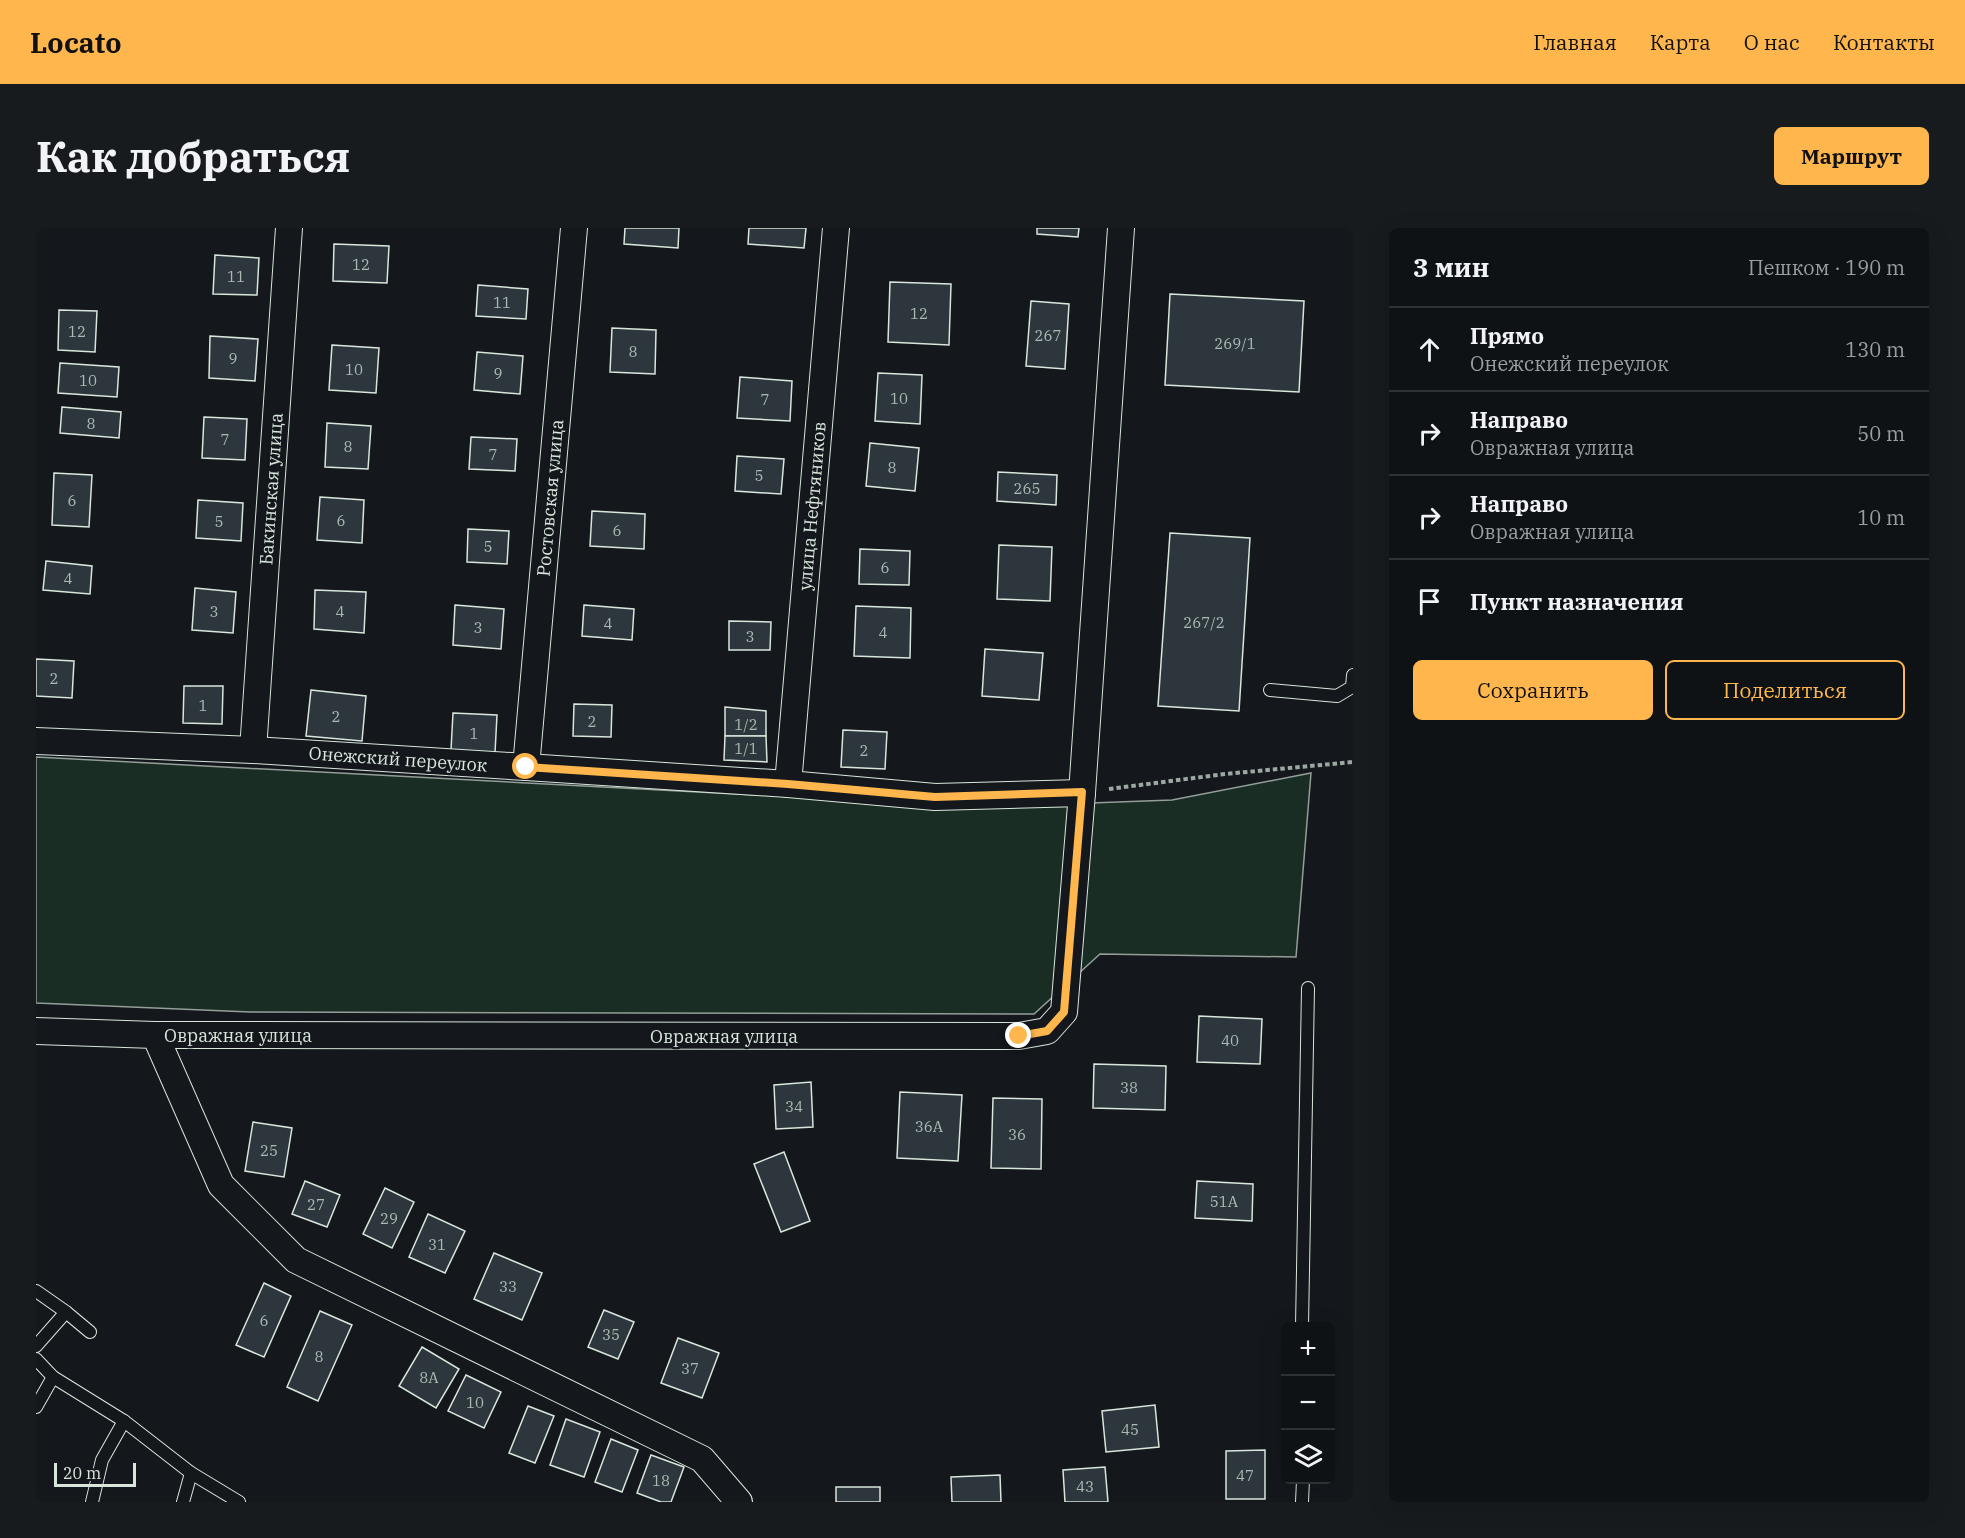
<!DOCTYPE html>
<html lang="ru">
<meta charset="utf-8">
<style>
:root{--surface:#0f1215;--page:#181b1e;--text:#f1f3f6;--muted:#9b9ea0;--line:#2f3234;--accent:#ffb74d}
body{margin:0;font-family:"IBM Plex Serif",serif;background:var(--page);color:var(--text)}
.controls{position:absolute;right:18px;bottom:18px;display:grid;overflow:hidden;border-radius:9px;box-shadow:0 6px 24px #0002}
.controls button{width:54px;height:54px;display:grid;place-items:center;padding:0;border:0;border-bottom:2px solid var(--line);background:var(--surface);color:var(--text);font:30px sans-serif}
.scale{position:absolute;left:18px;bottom:15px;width:82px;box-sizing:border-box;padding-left:6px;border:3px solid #d8e6dc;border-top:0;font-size:16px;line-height:21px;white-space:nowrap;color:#d8e6dc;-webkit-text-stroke:4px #14181c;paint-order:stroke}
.stop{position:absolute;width:18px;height:18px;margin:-14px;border:4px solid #ffb74d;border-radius:50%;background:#fff}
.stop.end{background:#ffb74d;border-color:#fff;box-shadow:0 2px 6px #0008}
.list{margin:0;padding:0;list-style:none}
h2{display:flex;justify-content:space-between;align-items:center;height:78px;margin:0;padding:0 24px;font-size:26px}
h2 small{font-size:20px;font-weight:400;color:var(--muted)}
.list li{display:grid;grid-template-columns:39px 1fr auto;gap:18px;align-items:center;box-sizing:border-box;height:84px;padding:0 24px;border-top:2px solid var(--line)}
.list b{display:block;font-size:22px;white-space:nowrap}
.list p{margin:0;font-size:20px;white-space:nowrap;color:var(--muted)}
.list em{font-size:20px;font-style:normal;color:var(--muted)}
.actions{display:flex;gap:12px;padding:18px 24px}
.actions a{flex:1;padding:14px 0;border:2px solid var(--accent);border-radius:9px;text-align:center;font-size:21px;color:var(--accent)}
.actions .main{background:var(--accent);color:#111}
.icon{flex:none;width:33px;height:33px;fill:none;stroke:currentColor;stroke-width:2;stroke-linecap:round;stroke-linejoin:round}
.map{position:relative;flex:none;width:1317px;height:1274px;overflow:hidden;border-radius:9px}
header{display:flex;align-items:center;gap:36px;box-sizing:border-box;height:84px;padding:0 30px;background:var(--accent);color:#111}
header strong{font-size:28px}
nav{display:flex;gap:33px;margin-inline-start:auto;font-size:21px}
.intro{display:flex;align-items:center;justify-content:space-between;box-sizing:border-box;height:144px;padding:0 36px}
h1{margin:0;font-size:42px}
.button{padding:15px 27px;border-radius:9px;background:var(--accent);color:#111;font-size:21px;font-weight:700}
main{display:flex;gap:36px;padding:0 36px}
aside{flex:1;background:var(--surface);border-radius:9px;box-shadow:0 6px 24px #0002}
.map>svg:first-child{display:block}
.green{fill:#1a2d24;stroke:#939e99;stroke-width:1.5}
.building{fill:#2c363c;stroke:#d8e6dc;stroke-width:1.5}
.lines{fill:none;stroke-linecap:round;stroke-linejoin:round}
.service-casing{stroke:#d8e6dc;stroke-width:14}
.minor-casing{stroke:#d8e6dc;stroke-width:28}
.path{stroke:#9da8a2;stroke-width:4;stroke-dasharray:4.5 3;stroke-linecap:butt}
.service{stroke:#14181c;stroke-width:12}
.minor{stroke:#14181c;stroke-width:26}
.route{stroke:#ffb74d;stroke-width:8}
.labels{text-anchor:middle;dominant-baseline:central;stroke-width:4.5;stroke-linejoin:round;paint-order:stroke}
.number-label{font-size:15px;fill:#adbab4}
.street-label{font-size:18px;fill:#d8e6dc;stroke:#14181c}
</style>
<header>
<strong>Locato</strong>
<nav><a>Главная</a><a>Карта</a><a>О нас</a><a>Контакты</a></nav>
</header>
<div class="intro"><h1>Как добраться</h1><a class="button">Маршрут</a></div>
<main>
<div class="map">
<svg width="1317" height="1274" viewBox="0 0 1317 1274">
<rect width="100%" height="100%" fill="#14181c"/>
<path class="green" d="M0 529 946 579 1136 572 1275 545 1260 729 1064 726 998 786 214 784 0 775Z"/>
<g class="building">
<path d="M589 0H643L642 20 588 16Z"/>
<path d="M713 0H770L768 20 712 16Z"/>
<path d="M1001 0H1043L1042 9 1001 6Z"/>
<path d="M298 16 353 18 351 55 297 53Z"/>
<path d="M179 27 223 30 221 67 177 66Z"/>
<path d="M854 54 915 56 913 117 852 114Z"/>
<path d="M442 57 492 61 490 91 440 88Z"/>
<path d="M1134 66 1268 73 1263 164 1129 157Z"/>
<path d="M995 73 1033 76 1029 141 990 138Z"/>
<path d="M23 82 61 83 59 124 22 122Z"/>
<path d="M576 100 620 102 619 146 574 144Z"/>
<path d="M174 108 222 111 219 153 173 150Z"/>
<path d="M296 117 343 120 340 165 293 162Z"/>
<path d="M441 124 487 128 484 166 438 162Z"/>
<path d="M24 135 83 139 81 169 22 165Z"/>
<path d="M842 145 886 147 884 196 839 193Z"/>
<path d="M704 149 756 153 754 193 701 190Z"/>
<path d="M26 179 85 184 83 210 24 205Z"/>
<path d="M168 189 211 191 209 232 166 230Z"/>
<path d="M291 195 335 198 332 241 289 239Z"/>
<path d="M435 209 481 211 479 243 433 241Z"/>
<path d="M834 215 883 220 879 263 830 258Z"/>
<path d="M701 228 748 231 745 266 699 263Z"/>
<path d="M962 244 1021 247 1020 277 961 273Z"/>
<path d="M18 245 56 247 53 299 16 297Z"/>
<path d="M284 269 328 272 326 315 281 312Z"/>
<path d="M162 272 207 275 205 313 160 310Z"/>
<path d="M556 283 609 286 608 321 554 318Z"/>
<path d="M432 301 473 303 471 336 431 334Z"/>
<path d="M1134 305 1214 310 1203 483 1122 478Z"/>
<path d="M963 317 1016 319 1014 373 961 371Z"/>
<path d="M824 321 874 323 873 357 823 356Z"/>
<path d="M10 333 56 338 54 366 7 362Z"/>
<path d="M159 360 200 364 197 405 156 402Z"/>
<path d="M279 362 330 364 328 405 278 401Z"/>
<path d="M419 377 468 381 465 421 417 417Z"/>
<path d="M548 377 598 381 596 412 546 408Z"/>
<path d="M820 378 875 380 874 430 818 428Z"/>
<path d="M693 393 735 394 734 422H693Z"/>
<path d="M949 421 1007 425 1003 472 946 468Z"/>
<path d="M0 431 38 433 36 470 0 468Z"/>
<path d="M148 458H187L186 496 147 495Z"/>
<path d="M275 462 330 468 326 513 270 508Z"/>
<path d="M538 476 576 477 575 509 537 508Z"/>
<path d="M689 479 730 483V508H689Z"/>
<path d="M417 485 461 487 459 525 415 522Z"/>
<path d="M807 502 851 504 849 541 805 539Z"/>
<path d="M689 508H730L731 534 688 532Z"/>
<path d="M1163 788 1226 791 1224 836 1161 834Z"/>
<path d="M1058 836 1130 838 1129 882 1057 880Z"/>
<path d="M775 854 777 899 740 901 738 857Z"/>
<path d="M864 864 926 867 922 933 861 930Z"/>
<path d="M957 870 1006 871 1005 941 955 940Z"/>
<path d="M217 894 256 900 248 949 209 943Z"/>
<path d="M748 924 774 993 745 1004 718 936Z"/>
<path d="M269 953 304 967 291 999 256 986Z"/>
<path d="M1161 953 1217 956 1216 993 1159 990Z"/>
<path d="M349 960 378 974 356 1020 327 1006Z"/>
<path d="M392 986 429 1003 409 1045 373 1029Z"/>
<path d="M458 1025 506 1045 486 1092 438 1071Z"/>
<path d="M228 1055 255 1068 228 1129 200 1117Z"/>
<path d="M568 1082 598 1094 582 1131 552 1119Z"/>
<path d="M284 1083 316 1097 282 1173 251 1159Z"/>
<path d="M642 1110 683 1125 666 1170 625 1155Z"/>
<path d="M386 1119 423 1141 400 1180 363 1158Z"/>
<path d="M430 1147 465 1164 448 1200 412 1183Z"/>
<path d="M1119 1177 1123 1219 1070 1224 1066 1183Z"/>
<path d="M492 1178 518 1188 499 1235 473 1225Z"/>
<path d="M530 1191 564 1204 548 1249 514 1237Z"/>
<path d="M575 1211 602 1222 586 1264 559 1254Z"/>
<path d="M1229 1222V1271H1190V1223Z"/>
<path d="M615 1227 648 1239 635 1274H625L601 1265Z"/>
<path d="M1069 1239 1072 1274H1029L1027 1242Z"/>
<path d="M964 1247 965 1274H916L915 1249Z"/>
<rect x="800" y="1259" width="44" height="15"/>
</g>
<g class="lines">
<g class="service-casing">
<g id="service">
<path d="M1234 462 1301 468 1316 459 1317 447"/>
<path d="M0 1063 30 1084 54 1104"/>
<path d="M1266 1098 1272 760"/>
<path d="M0 1118 30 1084"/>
<path d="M0 1131 17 1149 88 1193 155 1245 147 1274"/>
<path d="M0 1179 17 1149"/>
<path d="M155 1245 203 1274"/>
<path d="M56 1274 66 1232 88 1193"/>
<path d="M1266 1274 1267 1252"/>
</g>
</g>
<g class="minor-casing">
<g id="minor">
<path d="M0 513 217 522 490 539 752 556 899 569 1046 565"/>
<path d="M217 522 253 0"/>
<path d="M490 539 538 0"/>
<path d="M752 556 800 0"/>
<path d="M0 803 119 807 185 957 260 1032 666 1231 703 1274"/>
<path d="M119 807 983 808 1011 803 1028 784 1046 565 1085 0"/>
</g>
</g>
<path class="path" d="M1073 561 1189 546 1317 534"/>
<use href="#service" class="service"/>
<use href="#minor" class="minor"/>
</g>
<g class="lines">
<path class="route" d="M490 539 752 556 899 569 1046 564 1028 784 1011 803 983 808"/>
</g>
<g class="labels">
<g class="number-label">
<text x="325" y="36">12</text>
<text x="200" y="48">11</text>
<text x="466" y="74">11</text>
<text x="883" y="85">12</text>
<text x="41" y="103">12</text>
<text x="1012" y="107">267</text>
<text x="1199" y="115">269/1</text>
<text x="597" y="123">8</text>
<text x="197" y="130">9</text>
<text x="318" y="141">10</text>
<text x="462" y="145">9</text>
<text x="52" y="152">10</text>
<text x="863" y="170">10</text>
<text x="729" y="171">7</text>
<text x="55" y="195">8</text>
<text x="189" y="211">7</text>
<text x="312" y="218">8</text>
<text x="457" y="226">7</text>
<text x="856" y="239">8</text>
<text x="723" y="247">5</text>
<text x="991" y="260">265</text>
<text x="36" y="272">6</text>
<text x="305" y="292">6</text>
<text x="183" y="293">5</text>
<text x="581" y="302">6</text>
<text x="452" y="318">5</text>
<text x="849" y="339">6</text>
<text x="32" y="350">4</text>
<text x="178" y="383">3</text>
<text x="304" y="383">4</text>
<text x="1168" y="394">267/2</text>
<text x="572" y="395">4</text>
<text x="442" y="399">3</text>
<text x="847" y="404">4</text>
<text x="714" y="408">3</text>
<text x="18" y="450">2</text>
<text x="167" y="477">1</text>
<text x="300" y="488">2</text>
<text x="556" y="493">2</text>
<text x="710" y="496">1/2</text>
<text x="438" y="505">1</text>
<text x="710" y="520">1/1</text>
<text x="828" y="522">2</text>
<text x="1194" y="812">40</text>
<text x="1093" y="859">38</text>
<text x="758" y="878">34</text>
<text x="893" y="898">36А</text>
<text x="981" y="906">36</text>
<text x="233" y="922">25</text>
<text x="1188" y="973">51А</text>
<text x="280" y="976">27</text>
<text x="353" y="990">29</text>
<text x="401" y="1016">31</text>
<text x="472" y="1058">33</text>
<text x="228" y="1092">6</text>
<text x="575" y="1106">35</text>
<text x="283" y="1128">8</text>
<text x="654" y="1140">37</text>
<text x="393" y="1149">8А</text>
<text x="439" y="1174">10</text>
<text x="1094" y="1201">45</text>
<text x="1209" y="1247">47</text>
<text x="625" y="1252">18</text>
<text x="1049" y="1258">43</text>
</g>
<g class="street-label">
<text transform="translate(235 261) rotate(-86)">Бакинская улица</text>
<text transform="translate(514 270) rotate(-85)">Ростовская улица</text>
<text transform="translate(776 278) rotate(-85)">улица Нефтяников</text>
<text transform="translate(362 531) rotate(4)">Онежский переулок</text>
<text x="202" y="807">Овражная улица</text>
<text x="688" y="808">Овражная улица</text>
</g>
</g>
</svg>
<div class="controls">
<button>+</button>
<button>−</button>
<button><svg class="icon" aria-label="layers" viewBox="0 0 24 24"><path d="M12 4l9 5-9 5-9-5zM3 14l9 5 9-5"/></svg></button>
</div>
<div class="scale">20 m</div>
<div class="stop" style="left:490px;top:539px"></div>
<div class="stop end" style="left:983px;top:808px"></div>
</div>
<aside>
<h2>3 мин<small>Пешком · 190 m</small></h2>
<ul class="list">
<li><svg class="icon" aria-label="ahead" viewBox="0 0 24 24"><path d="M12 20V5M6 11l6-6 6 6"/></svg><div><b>Прямо</b><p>Онежский переулок</p></div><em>130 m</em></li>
<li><svg class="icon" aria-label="right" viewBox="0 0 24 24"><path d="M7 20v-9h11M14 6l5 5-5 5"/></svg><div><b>Направо</b><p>Овражная улица</p></div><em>50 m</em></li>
<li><svg class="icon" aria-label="right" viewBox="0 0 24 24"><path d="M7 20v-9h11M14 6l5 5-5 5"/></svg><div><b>Направо</b><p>Овражная улица</p></div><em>10 m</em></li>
<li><svg class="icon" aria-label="arrive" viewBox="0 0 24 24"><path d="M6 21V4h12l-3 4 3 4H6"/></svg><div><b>Пункт назначения</b></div></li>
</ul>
<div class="actions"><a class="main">Сохранить</a><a>Поделиться</a></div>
</aside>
</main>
